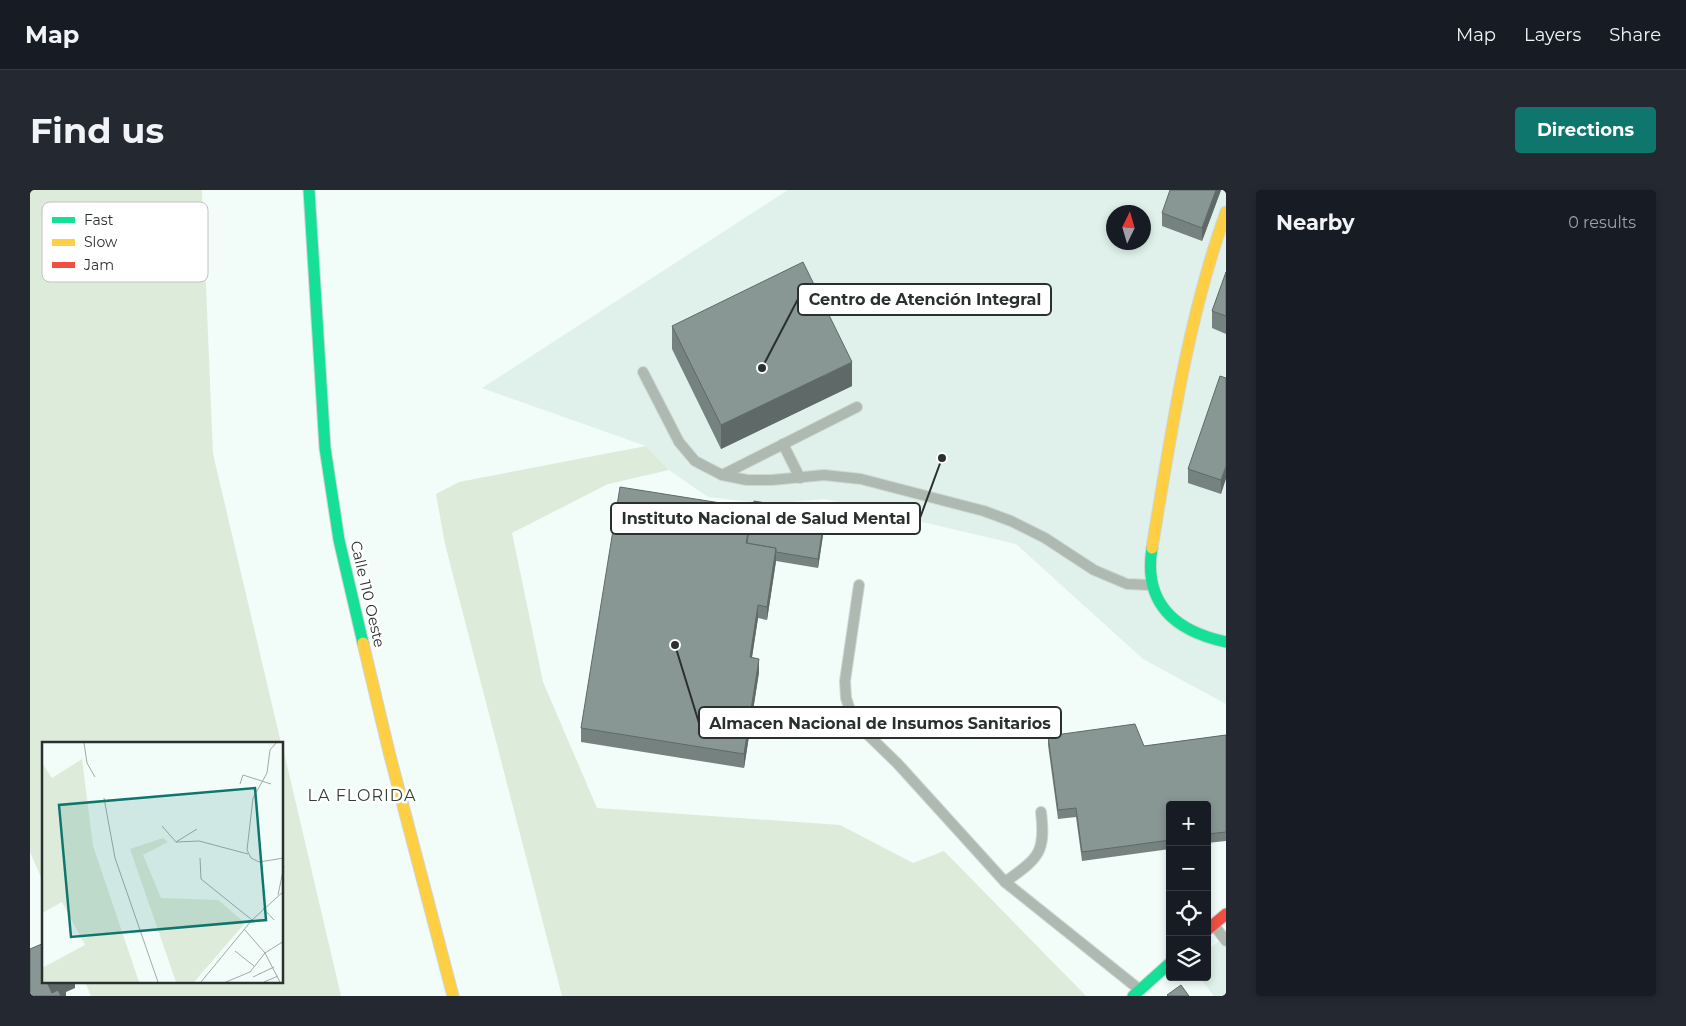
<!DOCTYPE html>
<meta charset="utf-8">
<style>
:root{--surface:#171b24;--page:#242831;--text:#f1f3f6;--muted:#9ea1a6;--line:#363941;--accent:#0f766e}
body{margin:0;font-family:Montserrat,sans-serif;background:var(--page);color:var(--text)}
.controls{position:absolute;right:15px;bottom:15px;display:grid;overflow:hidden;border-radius:5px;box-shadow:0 2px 8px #0003}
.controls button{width:45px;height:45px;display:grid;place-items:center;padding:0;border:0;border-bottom:1px solid var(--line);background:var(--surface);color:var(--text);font:25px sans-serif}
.compass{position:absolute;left:1076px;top:15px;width:45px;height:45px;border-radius:50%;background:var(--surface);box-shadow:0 2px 8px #0003;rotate:5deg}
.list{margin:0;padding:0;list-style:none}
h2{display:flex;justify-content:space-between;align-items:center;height:65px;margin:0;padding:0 20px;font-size:21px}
h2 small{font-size:16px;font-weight:400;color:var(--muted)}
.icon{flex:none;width:28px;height:28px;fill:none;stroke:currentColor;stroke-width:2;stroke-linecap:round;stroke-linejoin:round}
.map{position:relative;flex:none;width:1196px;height:806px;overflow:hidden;border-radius:5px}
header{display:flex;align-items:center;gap:30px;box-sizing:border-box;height:70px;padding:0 25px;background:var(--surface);border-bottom:1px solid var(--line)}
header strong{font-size:24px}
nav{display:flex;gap:28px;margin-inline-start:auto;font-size:18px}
.intro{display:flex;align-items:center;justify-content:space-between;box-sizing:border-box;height:120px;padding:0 30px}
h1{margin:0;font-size:35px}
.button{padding:12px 22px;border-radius:5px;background:var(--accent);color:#fff;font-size:18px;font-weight:700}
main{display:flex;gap:30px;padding:0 30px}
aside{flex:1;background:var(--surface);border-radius:5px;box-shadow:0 2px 8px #0003}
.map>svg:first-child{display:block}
.built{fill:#dff1ea;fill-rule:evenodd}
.green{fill:#ddebdb}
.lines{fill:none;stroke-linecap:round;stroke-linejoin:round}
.lane-casing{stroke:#cfd6d4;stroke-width:12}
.fast-casing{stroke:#cfd6d4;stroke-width:13}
.slow-casing{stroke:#cfd6d4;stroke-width:13}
.jam-casing{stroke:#cfd6d4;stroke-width:13}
.lane{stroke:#adb9b1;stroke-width:10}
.fast{stroke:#16e098;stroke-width:11}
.slow{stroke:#ffcf43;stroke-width:11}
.jam{stroke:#f24e42;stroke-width:11}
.wall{fill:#75827f}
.shaded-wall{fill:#5f6a68}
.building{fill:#889794;stroke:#5f6a68}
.labels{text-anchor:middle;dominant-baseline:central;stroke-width:5;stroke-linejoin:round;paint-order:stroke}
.street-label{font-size:15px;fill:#2a302e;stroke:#fff}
.neighbourhood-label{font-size:16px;letter-spacing:1px;fill:#303d39;stroke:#fff}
.inset-road{fill:none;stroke:#a2aaa7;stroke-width:1}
.view{fill:#0f766e;fill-opacity:0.15;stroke:#0f766e;stroke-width:2.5}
.inset-edge{fill:none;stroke:#2a302e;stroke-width:2.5}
.key{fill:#fff;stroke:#bfc1c0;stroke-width:1}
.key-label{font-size:14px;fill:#2a302e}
.leader{fill:none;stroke:#2a302e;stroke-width:2}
.callout-dot{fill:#2a302e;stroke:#fff;stroke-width:2}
.callout{fill:#fff;stroke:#2a302e;stroke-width:2}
.callout-label{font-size:16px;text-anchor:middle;font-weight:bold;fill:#2a302e}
</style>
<header>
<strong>Map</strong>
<nav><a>Map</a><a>Layers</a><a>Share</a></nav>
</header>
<div class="intro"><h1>Find us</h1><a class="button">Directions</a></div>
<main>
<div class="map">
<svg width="1196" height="806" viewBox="0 0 1196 806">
<rect width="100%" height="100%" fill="#f2fcf8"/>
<g class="built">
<path d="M758 0H1196V514L1113 469 986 354 795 309 738 314 678 307 639 280 616 256 452 198ZM1084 22H1114V52H1084Z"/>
<path d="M1196 746V806H1184L1169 787H1177V760Z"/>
</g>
<g class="green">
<path d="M0 0H172L183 264 251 553 14 554V694L0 662Z"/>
<path d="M616 256 639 280 578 294 482 343 513 492 567 618 810 635 883 673 914 661 1056 806H532L415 354 406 304 429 292Z"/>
<path d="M253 558 311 806H61L55 792H252Z"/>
</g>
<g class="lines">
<g class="lane-casing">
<g id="lane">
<path d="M613 182 649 252 665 271 692 285 717 290H742L794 285 831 289 954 321 981 331 1015 348 1064 380 1097 394 1120 395"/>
<path d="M753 254 770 288"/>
<path d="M692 285 827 217"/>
<path d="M829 395 815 491 816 508 822 526 834 541 867 573 975 692 1110 800"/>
<path d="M975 692C1008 668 1016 664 1011 622"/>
<path d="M1184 735 1196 751"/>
</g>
</g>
<g class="fast-casing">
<g id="fast">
<path d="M279 0 295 258 309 350 333 453"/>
<path d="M1122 358C1113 413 1144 441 1196 452"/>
<path d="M1103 806 1140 773"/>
</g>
</g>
<g class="slow-casing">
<g id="slow">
<path d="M1122 358C1141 244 1157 131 1196 22"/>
<path d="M333 453 359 562 423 806"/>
</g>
</g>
<g class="jam-casing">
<path id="jam" d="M1177 740 1196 724"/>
</g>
<use href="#lane" class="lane"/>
<use href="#fast" class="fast"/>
<use href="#slow" class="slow"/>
<use href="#jam" class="jam"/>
</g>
<g class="wall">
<path d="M1191 0 1172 51 1132 36V23Z"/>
<path d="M1196 82V144L1182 138V121Z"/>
<path d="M642 136 822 196 691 259 642 159Z"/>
<path d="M1196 188 1191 304 1158 293V279Z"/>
<path d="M722 323 795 332 788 378 746 371 737 430 728 428 722 467 729 482 714 578 551 552V538Z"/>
<path d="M1196 545V651L1177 653V615H1140V659L1052 671 1046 627 1028 629 1018 555V546L1114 556Z"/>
</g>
<g class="shaded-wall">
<path d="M1186 0H1191L1172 51V38Z"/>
<path d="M822 172V196L691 259V235Z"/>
<path d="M1196 276V289L1191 304V290Z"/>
<path d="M795 323V332L788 378V369Z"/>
<path d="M746 358V371L737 430V417Z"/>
<path d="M728 415V428L720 480V467Z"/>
<path d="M729 469V482L714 578V564Z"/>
<path d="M1181 694V699L1177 702V698Z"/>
<path d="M16 792H45V798L36 802V806H16Z"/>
</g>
<g class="building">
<path d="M1140 0H1186L1172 38 1132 23Z"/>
<path d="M773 72 822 172 691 235 642 136Z"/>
<path d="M1196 82V126L1182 121Z"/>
<path d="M1190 186 1196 188V276L1191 290 1158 279Z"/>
<path d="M590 297 722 318 716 353 746 358 737 417 728 415 720 467 729 469 714 564 551 538Z"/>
<path d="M724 311 795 323 788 369 746 362V358L717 353Z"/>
<path d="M1105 534 1114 556 1196 545V642L1177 644V615H1140V650L1052 662 1046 618 1028 620 1018 546Z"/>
<path d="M1177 690 1181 694 1177 698Z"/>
<path d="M14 753V792H17L22 803 28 800 31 806H0V759Z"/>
<path d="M1151 795 1159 806H1138L1137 805Z"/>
</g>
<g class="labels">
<g class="street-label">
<text transform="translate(338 404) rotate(77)">Calle 110 Oeste</text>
</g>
<g class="neighbourhood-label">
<text x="332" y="605">LA FLORIDA</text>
</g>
</g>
<g transform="translate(12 552)">
<rect width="241" height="241" fill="#f2fcf8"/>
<path d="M40 17 51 104 97 240H0V226L43 203 20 160 0 171V21L10 36ZM121 96 126 100 101 113 119 156 176 158 203 181 152 240H134L88 107Z" fill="#ddebdb"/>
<path class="inset-road" d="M42 1 45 21 53 35M234 1 228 8 225 31 211 56 205 108 209 116 217 120 242 116M198 42 201 33 229 42M62 56 73 116 116 240M120 84 134 100 157 99 206 112M134 100 155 87M158 116 159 137 210 178M236 153 242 124M221 166 232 178M202 187 223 211 238 240M193 209 212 224M211 235 232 225M159 240 210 178 242 149M184 240 208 230 223 211 242 199M222 240 236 234"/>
<path class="view" d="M213 46 224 178 29 195 17 63Z"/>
<rect width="241" height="241" class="inset-edge"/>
</g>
<rect x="12" y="12" width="166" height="80" rx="8" class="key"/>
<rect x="22" y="27" width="23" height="6" fill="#16e098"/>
<rect x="22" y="49" width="23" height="7" fill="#ffcf43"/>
<rect x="22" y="72" width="23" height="6" fill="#f24e42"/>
<g class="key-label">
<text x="54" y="35">Fast</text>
<text x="54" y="57">Slow</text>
<text x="54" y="80">Jam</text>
</g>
<path class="leader" d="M732 178L768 109M912 268L890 328M645 455L669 533"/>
<g class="callout-dot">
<circle cx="732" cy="178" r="5"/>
<circle cx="912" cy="268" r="5"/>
<circle cx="645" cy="455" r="5"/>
</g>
<g class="callout">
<rect x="768" y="94" width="253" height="31" rx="5"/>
<rect x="581" y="313" width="309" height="31" rx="5"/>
<rect x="669" y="517" width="362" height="31" rx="5"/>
</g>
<g class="callout-label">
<text x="895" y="115">Centro de Atención Integral</text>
<text x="736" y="334">Instituto Nacional de Salud Mental</text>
<text x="850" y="539">Almacen Nacional de Insumos Sanitarios</text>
</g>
</svg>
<div class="controls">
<button>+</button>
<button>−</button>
<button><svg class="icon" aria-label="locate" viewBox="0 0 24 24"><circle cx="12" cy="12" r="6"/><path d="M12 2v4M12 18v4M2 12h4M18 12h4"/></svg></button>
<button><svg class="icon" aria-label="layers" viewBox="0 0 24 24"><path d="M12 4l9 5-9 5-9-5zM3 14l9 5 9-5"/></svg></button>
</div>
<svg class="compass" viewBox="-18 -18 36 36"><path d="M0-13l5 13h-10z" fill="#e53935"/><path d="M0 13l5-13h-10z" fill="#9ea1a6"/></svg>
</div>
<aside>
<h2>Nearby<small>0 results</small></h2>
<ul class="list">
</ul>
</aside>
</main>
